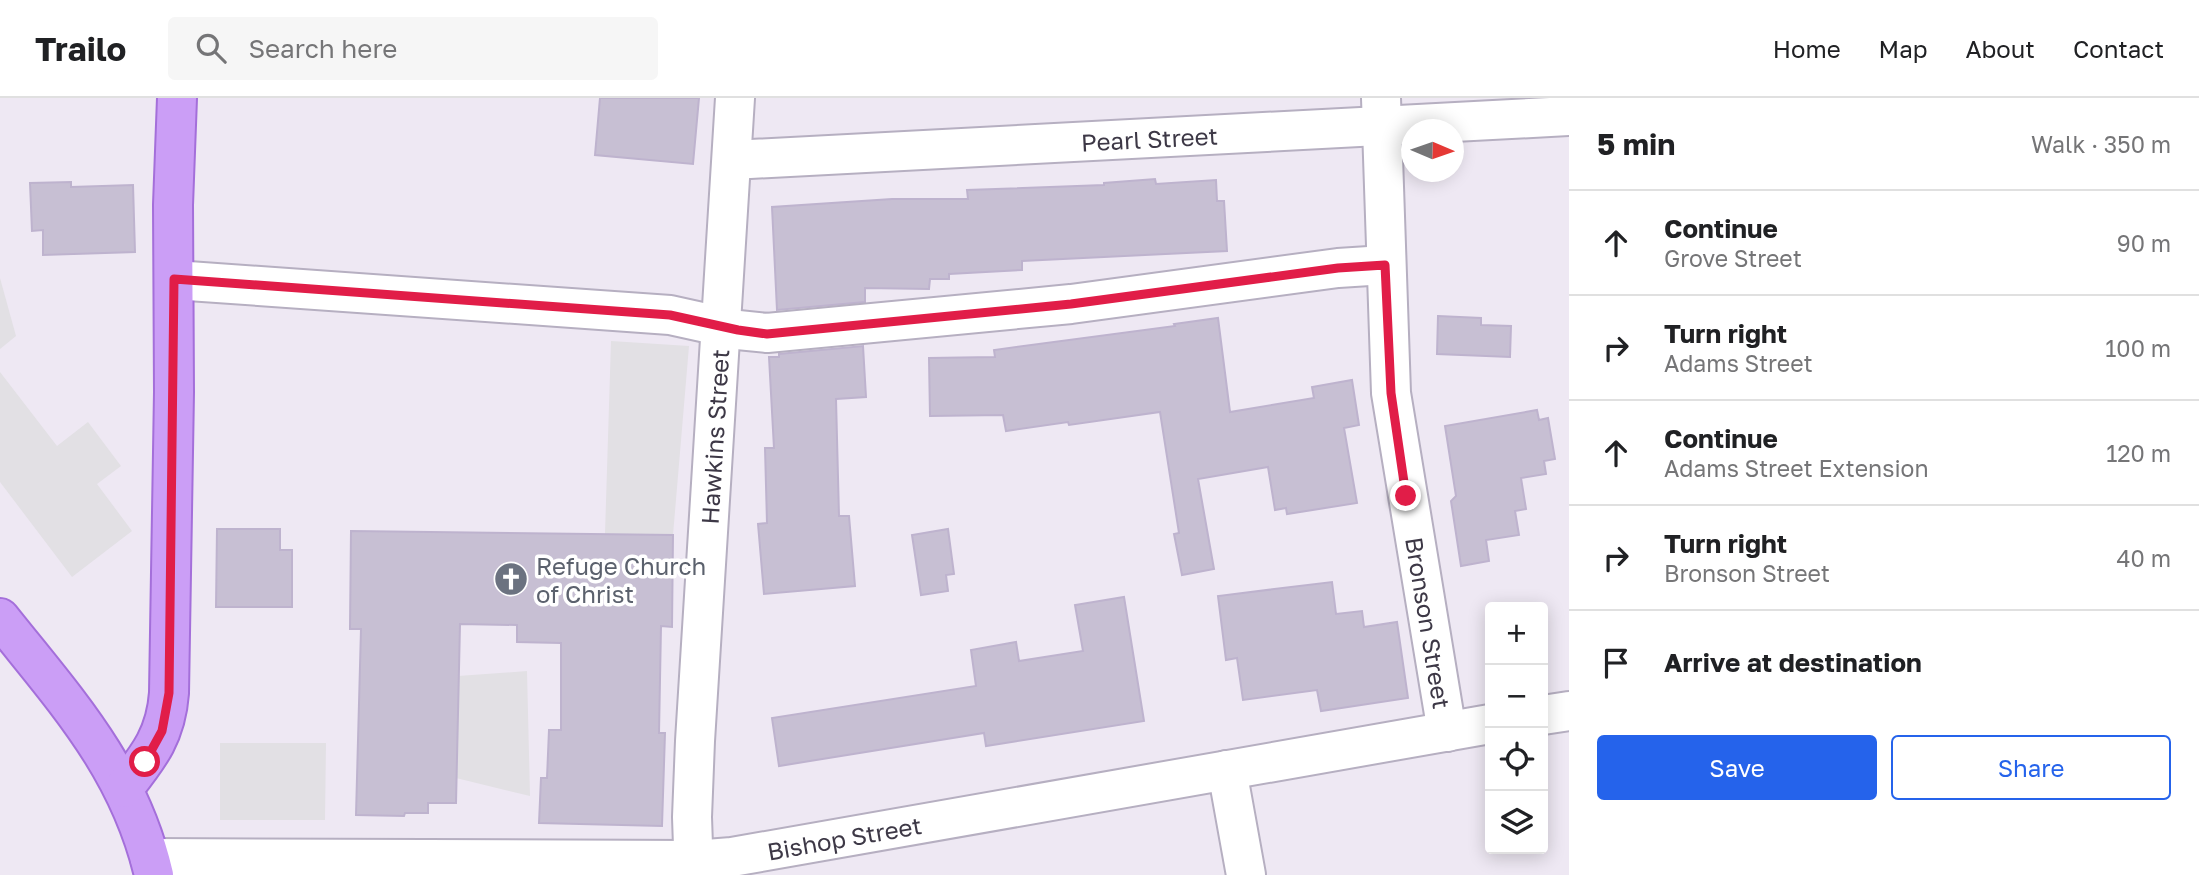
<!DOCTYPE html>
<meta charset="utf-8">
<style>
:root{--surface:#fff;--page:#f6f6f6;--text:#202124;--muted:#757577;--line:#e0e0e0;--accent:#2563eb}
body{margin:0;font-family:"Golos Text",sans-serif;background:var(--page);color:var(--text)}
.controls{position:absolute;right:21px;bottom:21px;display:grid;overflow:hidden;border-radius:7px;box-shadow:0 4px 18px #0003}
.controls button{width:63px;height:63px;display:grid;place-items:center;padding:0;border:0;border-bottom:2px solid var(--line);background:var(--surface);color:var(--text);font:35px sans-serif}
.compass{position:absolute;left:1401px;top:21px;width:63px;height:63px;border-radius:50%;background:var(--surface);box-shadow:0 4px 18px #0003;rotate:92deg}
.stop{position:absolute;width:21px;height:21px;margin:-16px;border:5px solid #e11d48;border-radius:50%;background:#fff}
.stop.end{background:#e11d48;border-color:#fff;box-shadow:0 2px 7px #0008}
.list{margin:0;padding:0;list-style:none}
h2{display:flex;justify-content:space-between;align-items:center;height:91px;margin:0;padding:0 28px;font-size:30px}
h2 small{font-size:23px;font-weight:400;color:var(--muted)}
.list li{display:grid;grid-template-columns:46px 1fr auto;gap:21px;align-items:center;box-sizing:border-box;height:105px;padding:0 28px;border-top:2px solid var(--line)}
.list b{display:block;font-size:26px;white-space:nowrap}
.list p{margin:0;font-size:23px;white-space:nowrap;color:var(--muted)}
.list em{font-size:23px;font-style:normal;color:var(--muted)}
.actions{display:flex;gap:14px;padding:21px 28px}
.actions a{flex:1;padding:16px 0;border:2px solid var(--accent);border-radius:7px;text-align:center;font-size:24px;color:var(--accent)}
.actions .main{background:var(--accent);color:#fff}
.icon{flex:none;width:38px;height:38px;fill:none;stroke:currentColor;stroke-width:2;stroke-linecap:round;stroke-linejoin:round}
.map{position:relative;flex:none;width:1569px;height:777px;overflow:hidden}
header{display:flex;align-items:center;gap:42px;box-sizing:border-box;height:98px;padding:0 35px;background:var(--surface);border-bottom:2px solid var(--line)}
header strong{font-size:33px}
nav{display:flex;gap:38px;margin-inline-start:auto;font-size:24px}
.search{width:490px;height:63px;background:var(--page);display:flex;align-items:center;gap:18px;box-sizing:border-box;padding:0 24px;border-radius:7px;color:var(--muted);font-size:26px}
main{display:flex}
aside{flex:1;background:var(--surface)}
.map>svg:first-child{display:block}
.parking{fill:#e2e0e4}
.building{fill:#c7bfd3;stroke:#beb3ce;stroke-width:2}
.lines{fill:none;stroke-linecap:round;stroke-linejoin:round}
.minor-casing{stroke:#b6afc1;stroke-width:42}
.major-casing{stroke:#a46fda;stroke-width:42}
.minor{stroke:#fff;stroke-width:38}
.major{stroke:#cb9ef6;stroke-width:38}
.route{stroke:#e11d48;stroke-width:9}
.labels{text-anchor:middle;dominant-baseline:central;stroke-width:7;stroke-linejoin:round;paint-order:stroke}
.street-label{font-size:24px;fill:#3d3846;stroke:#fff}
.worship-label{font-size:24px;fill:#5b616d;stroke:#fff;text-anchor:start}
</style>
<header>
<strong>Trailo</strong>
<div class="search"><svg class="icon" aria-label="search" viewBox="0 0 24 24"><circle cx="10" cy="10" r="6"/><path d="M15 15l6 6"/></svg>Search here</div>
<nav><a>Home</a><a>Map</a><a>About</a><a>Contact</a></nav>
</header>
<main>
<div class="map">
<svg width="1569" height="777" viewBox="0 0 1569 777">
<rect width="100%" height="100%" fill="#eee8f3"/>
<g class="parking">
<path d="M0 180 16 238 0 251Z"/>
<path d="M611 243 689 248 673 437 605 436Z"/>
<path d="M0 274 57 348 88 324 121 368 97 386 132 433 72 479 0 384Z"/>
<path d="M527 573 530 698 456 680 458 578Z"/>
<path d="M220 645H326L325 722H220Z"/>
</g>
<g class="building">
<path d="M600 0H699L693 66 595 57Z"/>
<path d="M1155 81 1156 86 1216 82 1217 103H1224L1227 153 1022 163V172L949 176V181H930L929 191 865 190V204L777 212 772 109 892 101H968L967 92 1104 87V85Z"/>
<path d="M71 84V89L133 87 135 154 43 157V132L32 133 30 85Z"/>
<path d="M1438 218 1481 220V227L1511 228 1510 259 1437 256Z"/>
<path d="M1218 220 1230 314 1314 300 1312 289 1352 282 1359 327 1344 330 1357 405 1287 416 1286 410 1275 412 1268 369 1198 381 1214 471 1182 477 1174 436 1179 435 1160 314 1069 327 1068 324 1006 333 1003 317 930 318 929 260 995 259 994 252 1175 228 1174 226Z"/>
<path d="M863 248 866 299 836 301 839 418H849L855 488 764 496 758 426 767 425 765 350H774L769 259H779V256Z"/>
<path d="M1537 312 1539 322 1548 320 1555 361 1544 363 1546 376 1521 380 1526 411 1515 413 1519 437 1486 442 1489 463 1461 468 1451 403 1456 398 1445 328Z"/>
<path d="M217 431H280V452H292V509H216Z"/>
<path d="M948 431 954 476 946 477 948 493 921 497 912 437Z"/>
<path d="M351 433 673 437 672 529 661 528 659 635H665L662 728 539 725 541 680H547L549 632H561V545L517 544V527L460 526 456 705H428V715H405L404 718 356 717 361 531H350Z"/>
<path d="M1332 484 1336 516 1362 513 1364 529 1397 524 1408 600 1321 613 1317 592 1243 602 1237 560 1226 562 1218 498Z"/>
<path d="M1124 499 1144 623 986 648 984 635 779 668 772 620 976 588 971 552 1016 544 1019 563 1083 553 1075 507Z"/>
</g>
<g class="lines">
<g class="minor-casing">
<g id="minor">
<path id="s1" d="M1381 0 1391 295 1447 634"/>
<path id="s2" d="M732 62 1569 18"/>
<path d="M174 182 670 217 738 232 767 235 1071 206 1338 170 1385 167"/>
<path d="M1543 617 1569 613"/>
<path d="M1227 672 1246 777"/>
<path id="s3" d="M150 760 694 762 732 759 1490 626"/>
<path id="s4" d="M694 777 692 719 695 643 735 0"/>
</g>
</g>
<g class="major-casing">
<g id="major">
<path d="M0 520C66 603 129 670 154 777"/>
<path d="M124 690C149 658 166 637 169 595L174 294 173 107 177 0"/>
</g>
</g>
<use href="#minor" class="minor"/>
<use href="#major" class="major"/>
</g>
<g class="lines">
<path class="route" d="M145 664 162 633 169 595 174 181 670 217 738 232 767 236 1071 206 1338 170 1385 167 1391 295 1406 398"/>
</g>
<defs>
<g id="church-disc" transform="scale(1.75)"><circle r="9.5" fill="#6b7280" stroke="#fff"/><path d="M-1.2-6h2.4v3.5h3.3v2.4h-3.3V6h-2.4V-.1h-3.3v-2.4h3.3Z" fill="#fff"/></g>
</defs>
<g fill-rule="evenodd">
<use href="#church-disc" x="511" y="481"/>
</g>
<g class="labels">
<g class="street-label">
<text stroke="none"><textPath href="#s2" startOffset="418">Pearl Street</textPath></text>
<text stroke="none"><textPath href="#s4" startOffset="439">Hawkins Street</textPath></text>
<text stroke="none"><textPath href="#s1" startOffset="528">Bronson Street</textPath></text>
<text stroke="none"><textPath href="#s3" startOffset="696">Bishop Street</textPath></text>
</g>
<g class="worship-label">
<text x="536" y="467">Refuge Church<tspan x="536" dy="28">of Christ</tspan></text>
</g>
</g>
</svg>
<div class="controls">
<button>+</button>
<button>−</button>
<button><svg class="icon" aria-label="locate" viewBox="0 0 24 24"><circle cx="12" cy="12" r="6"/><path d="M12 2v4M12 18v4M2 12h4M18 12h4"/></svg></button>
<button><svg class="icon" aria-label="layers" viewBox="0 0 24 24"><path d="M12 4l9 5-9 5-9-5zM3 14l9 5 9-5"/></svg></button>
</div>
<svg class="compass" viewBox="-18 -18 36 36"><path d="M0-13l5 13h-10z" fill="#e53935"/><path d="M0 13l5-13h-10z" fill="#757577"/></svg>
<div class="stop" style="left:145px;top:664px"></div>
<div class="stop end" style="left:1406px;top:398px"></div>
</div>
<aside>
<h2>5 min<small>Walk · 350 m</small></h2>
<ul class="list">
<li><svg class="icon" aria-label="ahead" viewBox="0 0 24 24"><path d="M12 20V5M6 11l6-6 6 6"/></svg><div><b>Continue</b><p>Grove Street</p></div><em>90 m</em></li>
<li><svg class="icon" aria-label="right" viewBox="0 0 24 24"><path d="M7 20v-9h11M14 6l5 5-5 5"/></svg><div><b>Turn right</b><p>Adams Street</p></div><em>100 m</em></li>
<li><svg class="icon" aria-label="ahead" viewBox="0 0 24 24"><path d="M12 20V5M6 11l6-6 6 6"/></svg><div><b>Continue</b><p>Adams Street Extension</p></div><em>120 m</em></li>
<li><svg class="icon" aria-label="right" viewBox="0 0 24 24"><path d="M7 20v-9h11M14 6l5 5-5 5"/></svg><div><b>Turn right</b><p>Bronson Street</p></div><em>40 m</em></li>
<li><svg class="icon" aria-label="arrive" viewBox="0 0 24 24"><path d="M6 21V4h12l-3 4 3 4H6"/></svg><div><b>Arrive at destination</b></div></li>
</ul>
<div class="actions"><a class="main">Save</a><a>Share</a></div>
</aside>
</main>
